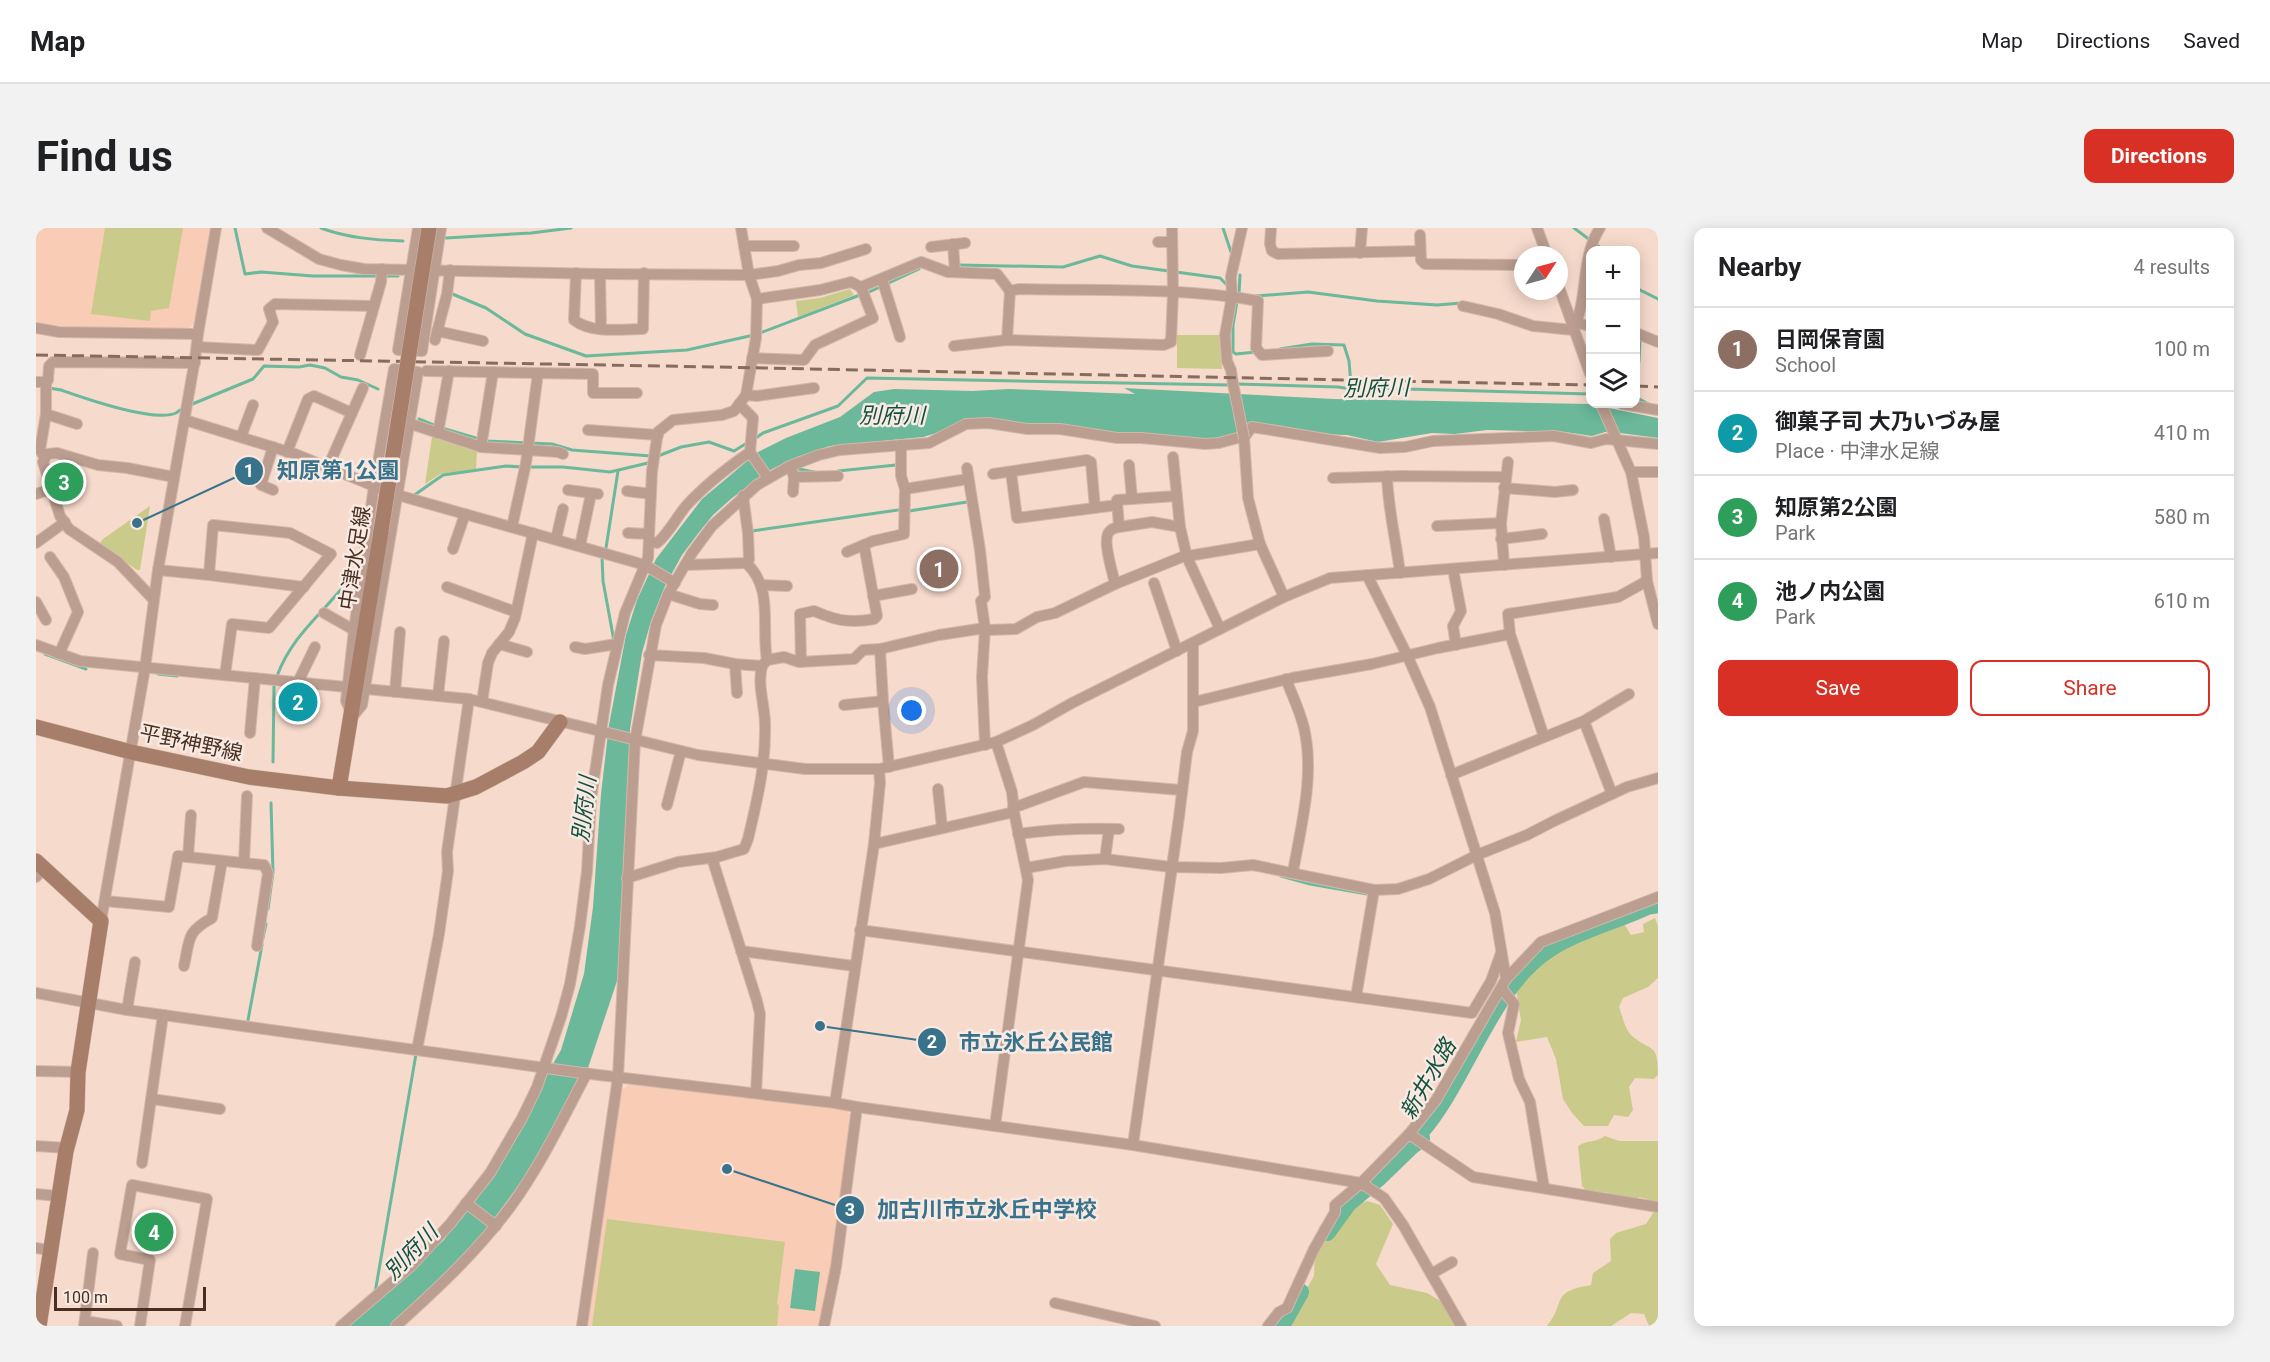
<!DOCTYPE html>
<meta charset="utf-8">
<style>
:root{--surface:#fff;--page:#f2f2f2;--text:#202124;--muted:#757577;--line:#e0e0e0;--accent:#d93025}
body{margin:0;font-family:Roboto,"Noto Sans JP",sans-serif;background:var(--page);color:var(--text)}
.controls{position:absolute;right:18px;top:18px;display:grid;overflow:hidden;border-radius:12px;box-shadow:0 3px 15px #0003}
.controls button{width:54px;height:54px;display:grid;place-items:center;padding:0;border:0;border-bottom:2px solid var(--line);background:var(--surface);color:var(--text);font:30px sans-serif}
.compass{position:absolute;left:1478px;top:18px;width:54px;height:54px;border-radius:50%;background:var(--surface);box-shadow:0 3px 15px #0003;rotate:54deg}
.scale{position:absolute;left:18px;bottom:15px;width:152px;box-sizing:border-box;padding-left:6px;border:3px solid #492f21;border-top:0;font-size:16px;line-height:21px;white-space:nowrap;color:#492f21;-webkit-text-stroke:4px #f8eae3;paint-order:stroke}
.you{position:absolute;left:876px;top:483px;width:21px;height:21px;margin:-15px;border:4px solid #fff;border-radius:50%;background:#1a73e8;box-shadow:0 0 0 9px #1a73e833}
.badge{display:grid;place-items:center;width:39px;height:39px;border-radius:50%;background:var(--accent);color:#fff;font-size:20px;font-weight:700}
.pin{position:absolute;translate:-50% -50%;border:3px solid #fff;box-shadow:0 2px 6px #0006}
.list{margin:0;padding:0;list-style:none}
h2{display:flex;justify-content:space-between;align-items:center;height:78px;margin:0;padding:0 24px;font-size:26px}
h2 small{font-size:20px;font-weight:400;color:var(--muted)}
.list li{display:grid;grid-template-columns:39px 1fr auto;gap:18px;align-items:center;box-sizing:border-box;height:84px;padding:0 24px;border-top:2px solid var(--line)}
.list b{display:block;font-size:22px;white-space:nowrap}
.list p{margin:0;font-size:20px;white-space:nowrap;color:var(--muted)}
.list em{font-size:20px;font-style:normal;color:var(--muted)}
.actions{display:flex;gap:12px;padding:18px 24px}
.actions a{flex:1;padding:14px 0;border:2px solid var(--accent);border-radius:12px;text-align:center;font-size:21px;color:var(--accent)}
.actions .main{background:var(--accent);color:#fff}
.icon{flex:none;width:33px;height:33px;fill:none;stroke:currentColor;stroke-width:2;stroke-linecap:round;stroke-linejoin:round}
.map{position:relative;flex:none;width:1622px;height:1098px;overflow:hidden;border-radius:12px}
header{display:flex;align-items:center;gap:36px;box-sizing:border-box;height:84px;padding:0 30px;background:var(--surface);border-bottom:2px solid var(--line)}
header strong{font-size:28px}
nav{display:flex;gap:33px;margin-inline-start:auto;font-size:21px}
.intro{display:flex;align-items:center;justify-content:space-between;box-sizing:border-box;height:144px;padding:0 36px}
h1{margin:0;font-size:42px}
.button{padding:15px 27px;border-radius:12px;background:var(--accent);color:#fff;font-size:21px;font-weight:700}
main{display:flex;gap:36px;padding:0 36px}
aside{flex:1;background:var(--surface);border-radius:12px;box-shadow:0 3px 15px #0003}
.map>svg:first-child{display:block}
.built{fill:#f9ccb5}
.green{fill:#caca8a}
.water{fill:#6bb89b}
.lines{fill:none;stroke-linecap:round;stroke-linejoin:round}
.stream{stroke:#6bb89b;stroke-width:3}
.river{stroke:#6bb89b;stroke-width:18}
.street-casing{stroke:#d3b8aa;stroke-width:12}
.secondary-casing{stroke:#d3b8aa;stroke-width:16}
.street{stroke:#bb9e90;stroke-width:10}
.secondary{stroke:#a77e69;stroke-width:15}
.rail{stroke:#876c5e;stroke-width:3;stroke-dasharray:12 6;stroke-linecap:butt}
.street-bridge-casing{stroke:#d3b8aa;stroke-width:12;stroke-linecap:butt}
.secondary-bridge-casing{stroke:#d3b8aa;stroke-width:16;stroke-linecap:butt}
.street-bridge{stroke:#bb9e90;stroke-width:10}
.secondary-bridge{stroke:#a77e69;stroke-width:15}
.labels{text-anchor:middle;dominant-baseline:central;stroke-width:5;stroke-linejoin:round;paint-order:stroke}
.street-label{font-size:21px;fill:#492f21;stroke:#f8eae3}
.water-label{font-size:22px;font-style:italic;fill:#13523e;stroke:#f8eae3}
.leader{fill:none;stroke:#38738b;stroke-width:2}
.callout-dot{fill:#38738b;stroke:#f8eae3;stroke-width:2}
.mark-label{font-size:18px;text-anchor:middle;font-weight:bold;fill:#fff}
.callout-label{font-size:22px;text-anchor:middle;font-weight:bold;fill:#38738b;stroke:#f8eae3;stroke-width:5;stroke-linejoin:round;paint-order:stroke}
</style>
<header>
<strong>Map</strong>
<nav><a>Map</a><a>Directions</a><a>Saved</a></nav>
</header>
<div class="intro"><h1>Find us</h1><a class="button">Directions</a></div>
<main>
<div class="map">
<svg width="1622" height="1098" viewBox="0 0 1622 1098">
<rect width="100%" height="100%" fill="#f6dacc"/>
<g class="built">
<path d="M0 0H174L158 96 150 101 28 98 0 94Z"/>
<path d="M596 855 811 883 816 889 797 1035 784 1098H552L584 863Z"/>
</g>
<g class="green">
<path d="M69 0H147L133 80 115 83 114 93 55 86Z"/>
<path d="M814 61 818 67 762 89 760 73 784 70Z"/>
<path d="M1141 107H1183L1186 141 1141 140Z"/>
<path d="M396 209 441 224 440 241 404 246 389 256Z"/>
<path d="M23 235 47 240 41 244 43 247 24 260 18 241Z"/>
<path d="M114 278 104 342H101L64 315 67 311Z"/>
<path d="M1577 690 1587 694 1595 707 1608 704 1607 696 1619 690 1622 698V750L1612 759 1587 770 1583 779C1586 787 1589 801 1595 807 1615 825 1622 813 1622 847L1618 851 1599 850 1593 859 1597 882 1592 889 1578 887 1572 898H1548L1536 885 1527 871 1520 831 1511 809 1480 814 1485 792 1479 756 1491 739 1512 719Z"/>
<path d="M1569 908 1583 913H1622V1098H1613L1608 1086 1595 1085 1575 1098H1511C1531 1074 1513 1064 1555 1057L1557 1045 1575 1033 1574 1011 1580 1005 1610 996 1619 982 1615 972 1603 969 1597 975 1591 977 1570 964H1552L1546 958 1542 918C1550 912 1559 915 1569 908Z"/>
<path d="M1331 973 1344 977 1357 996 1340 1036 1354 1057 1391 1065 1413 1078 1425 1098H1250L1278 1048 1279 1019 1289 993 1306 982Z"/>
<path d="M114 986 127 988 122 1027 114 1026V1021H109Z"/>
<path d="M571 991 749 1014 741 1076 743 1077 741 1098H556Z"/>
</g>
<g class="water">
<path d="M1088 160 1298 171 1553 176 1622 190V210L1584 205 1569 204 1556 208 1529 204 1451 202 1419 206 1396 205 1342 214 1311 207 1219 204 1163 213 1082 207 945 192 887 209 794 218 761 229 736 241 696 270 677 287 664 303 646 327 629 358 615 393 606 425 594 501 584 744 552 840 544 851 491 946 451 1000 438 1017 355 1098H311L408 1012 489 894 511 846 525 822 548 746 557 679 565 566 573 497 590 407 601 372 620 331 666 271 722 224 750 210 804 189 838 164 858 161 937 163 973 161 1099 166Z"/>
<path d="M759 1041 784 1044 779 1083 754 1080Z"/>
</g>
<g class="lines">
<g class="stream">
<path d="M199 0 209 46 225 44 277 48H343"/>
<path d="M285 0C312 10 339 12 367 13"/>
<path d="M1187 0 1196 27"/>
<path d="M1538 0 1554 12"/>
<path d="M410 10 495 5 535 0"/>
<path d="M1559 16 1568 22"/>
<path d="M922 37 1027 39 1064 28 1096 38 1184 50 1193 59"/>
<path d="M349 48H362"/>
<path d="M1600 58 1604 62 1622 71"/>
<path d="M414 65 450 80 489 106 550 128 651 122 718 107"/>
<path d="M831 65 883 41"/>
<path d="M1203 66 1204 47"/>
<path d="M1220 68 1272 64 1341 73 1401 77 1426 75"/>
<path d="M1201 74 1197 97V124L1200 126 1220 124"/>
<path d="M724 105 824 67"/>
<path d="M1244 121 1276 116 1308 117 1313 133 1315 157 1333 160"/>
<path d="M1600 149 1603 133 1604 112 1602 110"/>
<path d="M1200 156 1302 159 1322 162 1333 160 1554 166"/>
<path d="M13 160 25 162C48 170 118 195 140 185 143 183 145 181 148 180"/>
<path d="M1600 169 1612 176"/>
<path d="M154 177 217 151 228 138 263 139 274 137 289 140 305 149 322 152 342 161"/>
<path d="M383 191 400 198"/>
<path d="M406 200 443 211"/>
<path d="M717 212 727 205 802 178 831 150 1193 157"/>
<path d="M449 213 516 216 536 222 615 228"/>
<path d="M622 228 645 219 673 214 698 223 711 215"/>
<path d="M493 239H527L574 244 612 235"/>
<path d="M763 241 778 244"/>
<path d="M802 243 860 237"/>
<path d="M377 268 407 247 470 238 486 239"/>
<path d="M873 283 931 274"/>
<path d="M716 303 862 282"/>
<path d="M570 320 582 243"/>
<path d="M566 328 567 353 578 413"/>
<path d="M9 426 50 441"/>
<path d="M122 446 141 448"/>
<path d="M241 448C257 405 289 384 316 348"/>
<path d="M237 534 238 457"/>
<path d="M1245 648 1274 656 1331 666"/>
<path d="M232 681 237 644 235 575"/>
<path d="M227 710 230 696"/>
<path d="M212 792 226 717"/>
<path d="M339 1065 380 826"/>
</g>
<g class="river">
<path d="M1291 1004 1312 975 1343 949 1375 918 1385 911 1384 904C1429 853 1453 761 1511 722 1541 702 1579 693 1611 678L1622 676"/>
<path d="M1245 1098 1264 1064"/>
</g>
<g class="street-casing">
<g id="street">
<path d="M231 0 283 31 305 37 328 41 564 46 713 47 742 43 763 37 785 35 830 21"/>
<path d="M382 0 362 122 386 123 405 0"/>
<path d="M1235 0 1234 16 1236 23 1242 26 1384 23"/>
<path d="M1501 0 1511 27"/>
<path d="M1384 7 1385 32 1389 36 1487 37"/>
<path d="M1122 14H1136"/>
<path d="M917 16 919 44"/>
<path d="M708 18H758"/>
<path d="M895 19 929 15"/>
<path d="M1324 25 1326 0"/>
<path d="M540 45 538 92C556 106 586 101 607 101L608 45"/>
<path d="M564 46 565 101"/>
<path d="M846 51 864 109"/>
<path d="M1523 59 1554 146"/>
<path d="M721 71 784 62 815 54 825 59 885 34 912 44 961 46 974 63 983 61C1062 63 1144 59 1222 73L1220 120 1226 127 1292 123"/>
<path d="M1427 78 1462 86 1497 98 1537 102"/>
<path d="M1541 95 1554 98"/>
<path d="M0 100 23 104 162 106"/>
<path d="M1537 102C1553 70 1544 30 1564 0"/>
<path d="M401 103 447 113"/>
<path d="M1600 105 1622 114"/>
<path d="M399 112 411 66 414 42"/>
<path d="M971 112 974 63"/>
<path d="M918 118 971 112 1128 117 1135 114 1137 64 1136 0"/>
<path d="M161 119 222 122 237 94 233 81 239 76 338 78"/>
<path d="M324 127 345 54 346 41"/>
<path d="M716 130 768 132 779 117 837 90 825 59"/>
<path d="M358 141 382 144 326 477 317 488 310 473 318 402 338 258Z"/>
<path d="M390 143 557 146V165H601"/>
<path d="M0 154H10L12 152 13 138 17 134 159 135"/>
<path d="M1197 156 1195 142 1191 133 1189 107 1196 68 1195 48 1206 0"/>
<path d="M710 167 721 168 778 160"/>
<path d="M1565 176 1595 244 1608 309 1611 353 1622 396"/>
<path d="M1586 176 1622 182"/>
<path d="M10 186 41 196"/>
<path d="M149 192 259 226 343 260"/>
<path d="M375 196 445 219 522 224 527 226"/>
<path d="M552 202 622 207"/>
<path d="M402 205 413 143"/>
<path d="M205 209 217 177"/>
<path d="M1208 210 1212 270 1224 316 1248 369"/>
<path d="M237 219 225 257 237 262"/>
<path d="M445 219 457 144"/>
<path d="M251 224 272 171 278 168 316 185"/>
<path d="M714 224 732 250"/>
<path d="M1137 229 1144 299 1151 329 1184 401"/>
<path d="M9 230 4 222 10 186V154"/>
<path d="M1093 237 1096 271"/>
<path d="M754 238 758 249 802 248"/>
<path d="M292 239 327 160"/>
<path d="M931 240 944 322 949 369 945 373 949 400 946 449 949 517"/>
<path d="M975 244 981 290 1081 277"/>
<path d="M1595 244H1622"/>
<path d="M957 246 1051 232 1055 234 1059 280"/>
<path d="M1351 248C1352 281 1360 312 1364 345"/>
<path d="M1297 250 1365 248 1470 249"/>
<path d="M1468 260 1519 264 1537 262"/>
<path d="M869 261 932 251"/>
<path d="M532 262 562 266"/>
<path d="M591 263 615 266"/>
<path d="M757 264 758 249"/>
<path d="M0 266 15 261"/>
<path d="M358 266 609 337 639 355"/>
<path d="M707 268 712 305 713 332 710 335C738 360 725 398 731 432"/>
<path d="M1568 291 1575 329"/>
<path d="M1401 298 1465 295"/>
<path d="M476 299 490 235 502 145"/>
<path d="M1083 299 1116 294 1144 299"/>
<path d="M592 305 613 306"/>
<path d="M520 311 527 281"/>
<path d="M1465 311 1506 306"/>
<path d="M613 313 621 315C633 305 640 290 650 278 669 257 691 240 714 224L717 190 703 176"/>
<path d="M0 315 29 294"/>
<path d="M544 318 555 266"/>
<path d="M417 321 429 286"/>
<path d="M811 324 837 313 868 306 869 261 865 248V217"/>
<path d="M14 329 28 349 42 384 23 426"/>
<path d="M649 337 710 335"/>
<path d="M1468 337 1465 295 1472 234"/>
<path d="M1417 341 1425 383 1417 398 1420 417"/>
<path d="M122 342 173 347 177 297 254 305 295 326 233 400 196 396 189 447"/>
<path d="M173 347 268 359"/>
<path d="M1331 347 1371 427 1394 479 1459 685 1470 751"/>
<path d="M1118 355 1141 423"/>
<path d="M1079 356C1077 345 1065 310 1074 303 1076 300 1080 300 1083 299L1081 272 1141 268"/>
<path d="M725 357 751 358"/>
<path d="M411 359 480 384"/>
<path d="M632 366 664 376 677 377"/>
<path d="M837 368 876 361"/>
<path d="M118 372 82 334 33 301 24 288 7 234 11 226 21 225 62 237 91 240 138 249"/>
<path d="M0 374 10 392"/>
<path d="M288 385 318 402"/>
<path d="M791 388C806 394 822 394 838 391L841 388 828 317"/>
<path d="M463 416 491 424"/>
<path d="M0 417 44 433 433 471 662 527 769 541H843L960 514 997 497 1036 475 1248 369 1294 350 1622 325"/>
<path d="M539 419 549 421 581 416"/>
<path d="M613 427 668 430 699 436 726 438 731 432 748 429 763 434 818 431 827 422 844 421 903 407 949 400 954 402 980 401 1001 389 1019 385 1079 356 1146 329 1224 316"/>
<path d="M765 434 764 386 778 383 788 387"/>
<path d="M699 436 701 465"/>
<path d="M1250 451C1256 467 1264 483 1268 500 1279 547 1265 598 1257 644"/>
<path d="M262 454 279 419"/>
<path d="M359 464 364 404"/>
<path d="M402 468 408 413"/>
<path d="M847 473 853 539"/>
<path d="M446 474 452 435 456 425 473 404 479 390 497 305"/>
<path d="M1158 474 1256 450 1336 436 1402 420 1474 406"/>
<path d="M808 477 847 473 844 421"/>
<path d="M1548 493 1576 566"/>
<path d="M214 505 219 450"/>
<path d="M1508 509 1474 406 1472 386 1582 369 1611 353"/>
<path d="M1415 547 1548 493 1593 466"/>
<path d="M902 561 906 600"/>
<path d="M631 577 645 523"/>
<path d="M977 580 1048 554 1145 562"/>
<path d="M982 606C1016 601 1049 600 1083 601"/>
<path d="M838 616 978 584"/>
<path d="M152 629 155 587"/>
<path d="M676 630 721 773 724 786 720 865"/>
<path d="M1069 631 1073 601"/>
<path d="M208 635 211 568"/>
<path d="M990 640 1030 633 1069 631 1135 639 1185 640 1217 637 1338 662 1362 661 1393 651 1441 627 1491 607 1518 593 1591 559 1622 550"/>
<path d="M0 649 8 640"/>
<path d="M591 650 642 634 681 629 708 621 712 611C721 573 730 536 729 497 729 477 721 458 726 438"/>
<path d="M69 673 133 679 142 628 228 637 232 645 221 718"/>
<path d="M65 693 109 440 122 342 159 131 162 106 180 0"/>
<path d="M824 702 1436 785 1455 753 1465 725"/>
<path d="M705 723 818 738"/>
<path d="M148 738C154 711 150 704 176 690L186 633"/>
<path d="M1466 761 1478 776 1472 805 1483 851 1494 874 1508 960"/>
<path d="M0 765 91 782 546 845 799 875 821 879 1097 917 1325 955 1348 970 1367 997 1425 1098"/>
<path d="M1320 769 1338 662"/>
<path d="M91 782 99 734"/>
<path d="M381 822 403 706 412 643 411 624 433 471"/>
<path d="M0 843 42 844"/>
<path d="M116 871 184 881"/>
<path d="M799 875 838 616 844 555 843 541"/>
<path d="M959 898 992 652 978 584 976 564 960 514"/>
<path d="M1373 906 1437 949 1622 979"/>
<path d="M1097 917 1143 589 1151 524 1157 503V415"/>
<path d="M0 918 31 920"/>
<path d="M106 935 127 787"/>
<path d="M0 966 22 968"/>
<path d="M430 975 460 998"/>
<path d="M0 1020 13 1022"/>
<path d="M1395 1046 1416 1034"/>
<path d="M1019 1075 1119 1098"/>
<path d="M48 1098 57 1025"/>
<path d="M49 1098 55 1094 81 1098"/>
<path d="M104 1098 114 1032 84 1026 96 957 171 971 149 1098"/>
<path d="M305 1098 375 1038 414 996 454 945 486 890 501 859 525 789 534 756 544 698 551 643 555 571 572 457 589 385 612 330 616 243 622 204 637 192 686 187 698 183 710 167 720 110 721 71 713 47 705 0"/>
<path d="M360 1098C401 1061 442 1023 475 978 505 937 527 890 551 845"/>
<path d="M546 1098 582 849 599 513 620 397 632 366 656 325 676 298 721 257 754 238 783 227 804 222 893 215 930 196 953 195 991 201H1024L1081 210H1105L1169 216 1183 215 1209 208 1216 199 1344 220 1369 219 1397 213 1518 208 1555 215 1570 211 1622 216"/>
<path d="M788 1098 800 1039 821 879"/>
<path d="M1232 1098 1243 1084 1251 1080 1278 1021 1299 984V977L1325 955 1373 906 1400 872 1470 751 1505 714 1622 669"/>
</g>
</g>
<g class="secondary-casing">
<g id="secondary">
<path d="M0 499 95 524 213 549 303 560 411 568 440 559 487 534 502 524 524 494"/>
<path d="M303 560 345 303"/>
<path d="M0 633 65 693 42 844 41 882 30 923 3 1098"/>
</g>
</g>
<use href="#street" class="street"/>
<use href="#secondary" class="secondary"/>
<g class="rail">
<path d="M0 127 680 139 1554 157"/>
<path d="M1600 158 1622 159"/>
</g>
<g class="street-bridge-casing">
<path id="street-bridge" d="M1197 156 1208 210"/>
</g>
<g class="secondary-bridge-casing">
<path id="secondary-bridge" d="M345 303 393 0"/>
</g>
<use href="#street-bridge" class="street-bridge"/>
<use href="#secondary-bridge" class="secondary-bridge"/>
</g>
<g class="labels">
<g class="street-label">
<text transform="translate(319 330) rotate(-81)">中津水足線</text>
<text transform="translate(155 515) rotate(12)">平野神野線</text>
</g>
<g class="water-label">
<text transform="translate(1340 160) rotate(-1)">別府川</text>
<text x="856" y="187">別府川</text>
<text transform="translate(548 581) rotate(-83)">別府川</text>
<text transform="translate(1392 851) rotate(-60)">新井水路</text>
<text transform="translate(375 1024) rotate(-46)">別府川</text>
</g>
</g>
<path class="leader" d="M101 295L213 243M784 798L896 814M691 941L814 982"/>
<g class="callout-dot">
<circle cx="101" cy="295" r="6"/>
<circle cx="784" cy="798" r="6"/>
<circle cx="691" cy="941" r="6"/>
<circle cx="213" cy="243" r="15"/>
<circle cx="896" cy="814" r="15"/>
<circle cx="814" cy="982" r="15"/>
</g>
<g class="mark-label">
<text x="213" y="249">1</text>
<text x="896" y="820">2</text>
<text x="814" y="988">3</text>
</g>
<g class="callout-label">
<text x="302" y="250">知原第1公園</text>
<text x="1000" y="822">市立氷丘公民館</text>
<text x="951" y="989">加古川市立氷丘中学校</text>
</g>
</svg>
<div class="controls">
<button>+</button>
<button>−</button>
<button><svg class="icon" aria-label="layers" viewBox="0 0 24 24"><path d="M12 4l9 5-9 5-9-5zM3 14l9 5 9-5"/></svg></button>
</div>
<svg class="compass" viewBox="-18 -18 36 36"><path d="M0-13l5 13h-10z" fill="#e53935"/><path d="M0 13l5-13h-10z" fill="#757577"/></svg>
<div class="scale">100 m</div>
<div class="you"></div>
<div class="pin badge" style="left:903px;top:341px;background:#8d6e63">1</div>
<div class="pin badge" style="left:262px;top:474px;background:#0f9aa8">2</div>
<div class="pin badge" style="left:28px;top:254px;background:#2e9e5b">3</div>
<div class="pin badge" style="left:118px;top:1004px;background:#2e9e5b">4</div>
</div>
<aside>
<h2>Nearby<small>4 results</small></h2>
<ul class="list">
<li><span class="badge" style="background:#8d6e63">1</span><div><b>日岡保育園</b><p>School</p></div><em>100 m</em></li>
<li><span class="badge" style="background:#0f9aa8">2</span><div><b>御菓子司 大乃いづみ屋</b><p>Place · 中津水足線</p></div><em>410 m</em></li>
<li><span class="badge" style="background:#2e9e5b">3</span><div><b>知原第2公園</b><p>Park</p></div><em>580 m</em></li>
<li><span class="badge" style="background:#2e9e5b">4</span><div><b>池ノ内公園</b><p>Park</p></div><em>610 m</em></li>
</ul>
<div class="actions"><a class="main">Save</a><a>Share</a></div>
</aside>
</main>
